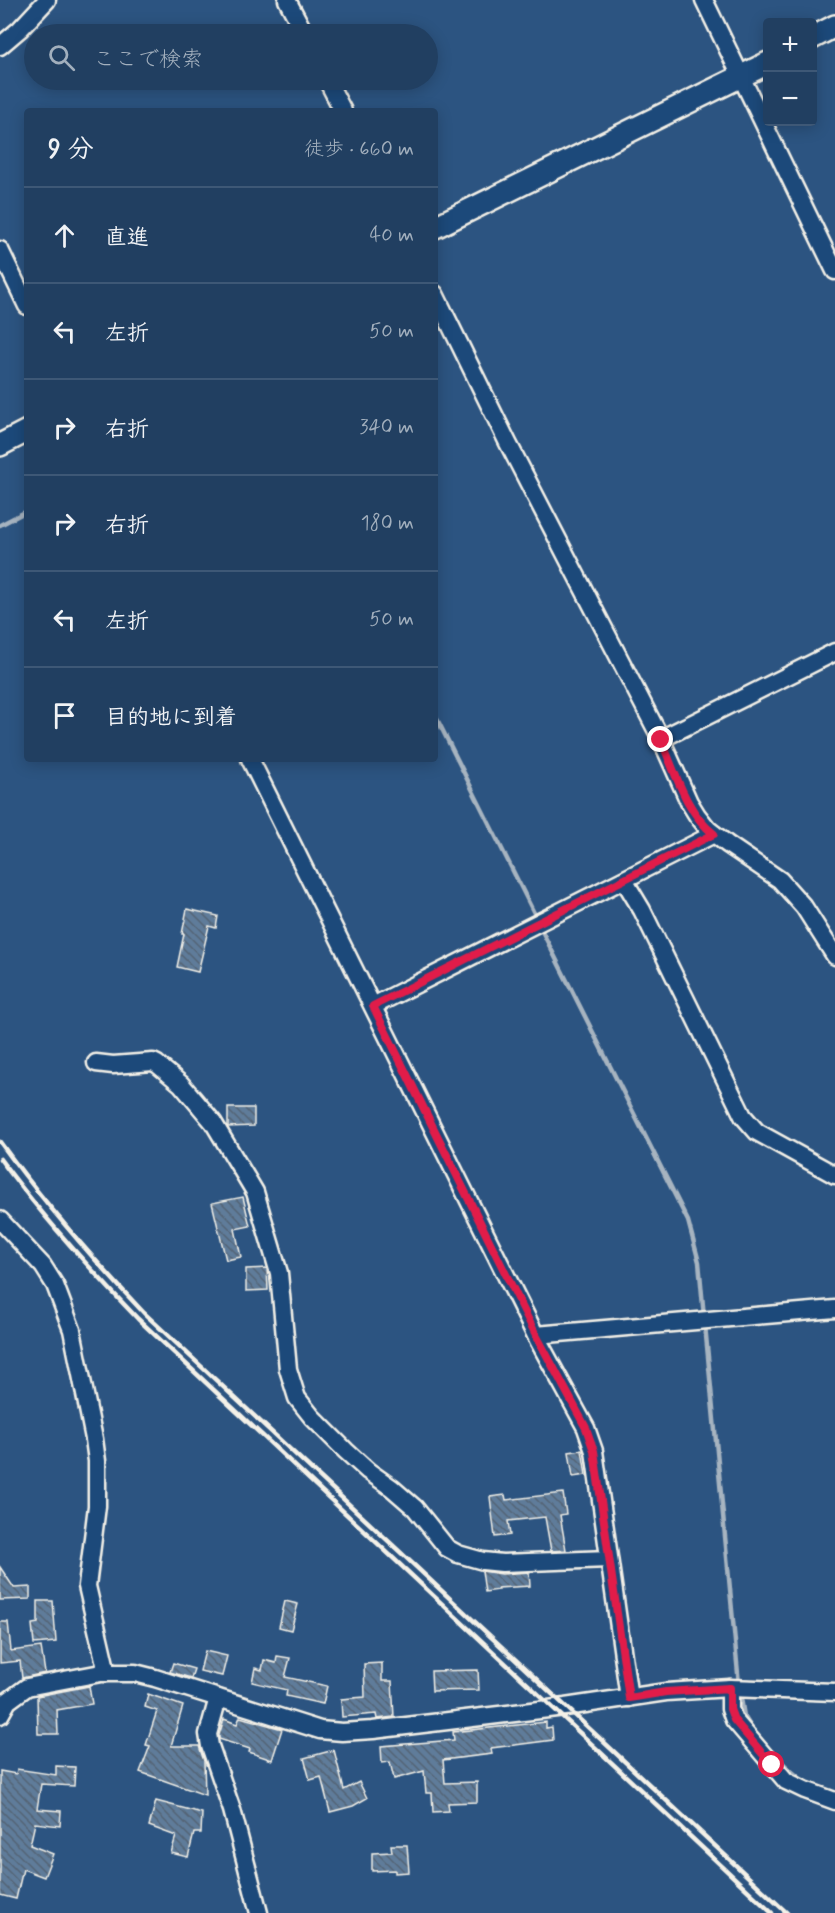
<!DOCTYPE html>
<html lang="ja">
<meta charset="utf-8">
<style>
:root{--surface:#213f61;--page:#2d4a6a;--text:#f1f3f6;--muted:#a2afbd;--line:#3e5876}
body{margin:0;font-family:Mynerve,"Klee One",sans-serif;background:var(--page);color:var(--text)}
.controls{position:absolute;right:18px;top:18px;display:grid;overflow:hidden;border-radius:6px;box-shadow:0 3px 15px #0003}
.controls button{width:54px;height:54px;display:grid;place-items:center;padding:0;border:0;border-bottom:2px solid var(--line);background:var(--surface);color:var(--text);font:30px sans-serif}
.stop{position:absolute;width:18px;height:18px;margin:-14px;border:4px solid #e11d48;border-radius:50%;background:#fff}
.stop.end{background:#e11d48;border-color:#fff;box-shadow:0 2px 6px #0008}
.list{margin:0;padding:0;list-style:none}
h2{display:flex;justify-content:space-between;align-items:center;height:78px;margin:0;padding:0 24px;font-size:26px}
h2 small{font-size:20px;font-weight:400;color:var(--muted)}
.list li{display:grid;grid-template-columns:39px 1fr auto;gap:18px;align-items:center;box-sizing:border-box;height:96px;padding:0 24px;border-top:2px solid var(--line)}
.list b{display:block;font-size:22px;white-space:nowrap}
.list em{font-size:20px;font-style:normal;color:var(--muted)}
.icon{flex:none;width:33px;height:33px;fill:none;stroke:currentColor;stroke-width:2;stroke-linecap:round;stroke-linejoin:round}
.map{position:relative;flex:none;width:835px;height:1913px;overflow:hidden}
.search{position:absolute;background:var(--surface);box-shadow:0 3px 15px #0003;left:24px;top:24px;width:414px;height:66px;display:flex;align-items:center;gap:15px;box-sizing:border-box;padding:0 21px;border-radius:33px;color:var(--muted);font-size:22px}
.panel{position:absolute;background:var(--surface);box-shadow:0 3px 15px #0003;left:24px;top:108px;width:414px;height:654px;border-radius:6px}
.map>svg:first-child{display:block}
.lines{fill:none;stroke-linecap:round;stroke-linejoin:round}
.stream{stroke:#a7b4c0;stroke-width:4.5}
.building{fill:url(#building-back-hatch);stroke:#f4f1e8;stroke-width:1.5}
.minor-casing{stroke:#f4f1e8;stroke-width:21}
.tertiary-casing{stroke:#f4f1e8;stroke-width:26}
.minor{stroke:#1f4a7a;stroke-width:16}
.tertiary{stroke:#1f4a7a;stroke-width:21}
.rail{stroke:#f4f1e8;stroke-width:4.5}
.route{stroke:#e11d48;stroke-width:8}
</style>
<div class="map">
<svg width="835" height="1913" viewBox="0 0 835 1913">
<defs>
<pattern id="building-back-hatch" width="6" height="6" patternUnits="userSpaceOnUse" patternTransform="scale(1.5)"><rect width="6" height="6" fill="#5e7b9a"/><path d="M-1 5l2 2M0 0l6 6M5-1l2 2" fill="none" stroke="#556474"/></pattern>
</defs>
<rect width="100%" height="100%" fill="#2c5481"/>
<filter id="ink" filterUnits="userSpaceOnUse"><feTurbulence type="fractalNoise" baseFrequency=".0167" numOctaves="2"/><feDisplacementMap in="SourceGraphic" scale="12" xChannelSelector="R" yChannelSelector="G"/><feConvolveMatrix kernelMatrix="1 2 1 2 8 2 1 2 1" color-interpolation-filters="sRGB"/></filter>
<g filter="url(#ink)">
<g class="lines">
<g class="stream">
<path d="M0 525 27 511"/>
<path d="M435 715 537 919"/>
<path d="M540 927 688 1221 699 1262 704 1317"/>
<path d="M705 1325 739 1684"/>
<path d="M740 1692 744 1716 752 1729"/>
<path d="M769 1749 790 1770 802 1780"/>
</g>
</g>
<g class="building">
<path d="M187 909 218 916 216 928 209 926 198 972 177 967 184 934H182Z"/>
<path d="M228 1108H254V1126L228 1127Z"/>
<path d="M243 1197 250 1226 235 1229 241 1257 226 1260 212 1203Z"/>
<path d="M267 1268 268 1290 246 1291V1269Z"/>
<path d="M582 1450 586 1475 573 1477 569 1452Z"/>
<path d="M563 1493 566 1514 560 1515 566 1550 551 1551 545 1517 508 1521 510 1535 495 1537 490 1497 505 1495 506 1500Z"/>
<path d="M0 1567 14 1588 30 1587V1599L0 1600Z"/>
<path d="M482 1571 502 1574 529 1572 530 1586 498 1588 499 1590 485 1592Z"/>
<path d="M38 1601H53L56 1642 34 1644 32 1624 38 1623Z"/>
<path d="M285 1601 298 1604 291 1630 279 1627Z"/>
<path d="M0 1622H8L11 1651 41 1647 45 1673 22 1678 20 1661 0 1663Z"/>
<path d="M205 1651 227 1656 222 1676 200 1671Z"/>
<path d="M277 1656 290 1658 285 1677 327 1686 323 1704 286 1696 287 1690 252 1682 255 1668 262 1670 264 1660 276 1663Z"/>
<path d="M173 1663 194 1669 191 1678 170 1672Z"/>
<path d="M382 1663V1681H392L394 1717 377 1719 376 1714 342 1717 341 1699 365 1697 364 1664Z"/>
<path d="M478 1670 479 1690 432 1691 431 1671Z"/>
<path d="M89 1686 92 1704 57 1710 58 1734H38L37 1696Z"/>
<path d="M148 1694 183 1706 171 1746H199L204 1761 205 1795 140 1772 150 1746 146 1745 157 1711 145 1707Z"/>
<path d="M240 1717 282 1729 272 1760 249 1752 250 1749 219 1739V1735L224 1719 237 1724Z"/>
<path d="M546 1722V1728L552 1727 553 1740 491 1748 492 1754 443 1760 445 1783 477 1782V1802L448 1803 449 1811 433 1812 432 1793H426L424 1771 394 1779 390 1762 382 1763 381 1746 454 1740 453 1732Z"/>
<path d="M334 1750 344 1790 359 1782 367 1798 353 1806 330 1812 321 1777 310 1780 304 1758Z"/>
<path d="M56 1766 75 1767 74 1786 41 1784 37 1809 61 1811 60 1826 35 1823 30 1845 53 1854 44 1877 23 1869 16 1899 0 1895V1771L16 1774 17 1769 56 1775Z"/>
<path d="M156 1801 202 1813 201 1833H194L188 1857 171 1853 176 1836 149 1826Z"/>
<path d="M391 1845H407L409 1872 395 1873V1870L372 1871V1853L392 1852Z"/>
</g>
<g class="lines">
<g class="minor-casing">
<g id="minor">
<path d="M287 0 305 34"/>
<path d="M704 0 835 271"/>
<path d="M0 46 20 29 47 0"/>
<path d="M327 80 343 111"/>
<path d="M0 250 27 306"/>
<path d="M435 294 508 443 661 739 689 802 697 815 708 829 727 844 780 880 804 907 835 956"/>
<path d="M661 739 835 652"/>
<path d="M250 759 539 1342 586 1428 594 1451 629 1698"/>
<path d="M624 880 642 910 743 1116 757 1132 835 1175"/>
<path d="M373 1006 714 834"/>
<path d="M96 1063 113 1065 153 1062 157 1064 181 1084 213 1122 255 1192 279 1273 288 1369 297 1398 312 1417 346 1451 368 1471 392 1488 415 1508 447 1548 458 1554 483 1561 502 1563 609 1559"/>
<path d="M0 1220 43 1266 55 1285 72 1330 94 1439 97 1461V1506L87 1586 105 1664V1673"/>
<path d="M536 1335 835 1309"/>
<path d="M730 1688V1709L734 1720 786 1781 805 1790 835 1801"/>
<path d="M218 1698 208 1734 210 1746 232 1810 259 1913"/>
<path d="M0 1715 8 1701 27 1687 101 1673H135L155 1678 320 1730 342 1732 373 1730 565 1707 666 1692 730 1688 835 1692"/>
</g>
</g>
<g class="tertiary-casing">
<g id="tertiary">
<path d="M812 38 835 26"/>
<path d="M435 227 768 63"/>
<path d="M0 445 27 431"/>
</g>
</g>
<use href="#minor" class="minor"/>
<use href="#tertiary" class="tertiary"/>
<g class="rail">
<path d="M0 1142C44 1203 92 1258 144 1313L787 1913"/>
<path d="M0 1159C42 1216 89 1268 138 1319L772 1913"/>
</g>
</g>
</g>
<g class="lines" filter="url(#ink)">
<path class="route" d="M661 740C675 771 686 813 714 834L373 1006 536 1335 586 1428 594 1451 629 1698 666 1692 730 1688V1709L734 1720 772 1765"/>
</g>
</svg>
<div class="controls">
<button>+</button>
<button>−</button>
</div>
<div class="stop" style="left:772px;top:1765px"></div>
<div class="stop end" style="left:661px;top:740px"></div>
<div class="search"><svg class="icon" aria-label="search" viewBox="0 0 24 24"><circle cx="10" cy="10" r="6"/><path d="M15 15l6 6"/></svg>ここで検索</div>
<section class="panel">
<h2>9 分<small>徒歩 · 660 m</small></h2>
<ul class="list">
<li><svg class="icon" aria-label="ahead" viewBox="0 0 24 24"><path d="M12 20V5M6 11l6-6 6 6"/></svg><div><b>直進</b></div><em>40 m</em></li>
<li><svg class="icon" aria-label="left" viewBox="0 0 24 24"><path d="M17 20v-9H6M10 6l-5 5 5 5"/></svg><div><b>左折</b></div><em>50 m</em></li>
<li><svg class="icon" aria-label="right" viewBox="0 0 24 24"><path d="M7 20v-9h11M14 6l5 5-5 5"/></svg><div><b>右折</b></div><em>340 m</em></li>
<li><svg class="icon" aria-label="right" viewBox="0 0 24 24"><path d="M7 20v-9h11M14 6l5 5-5 5"/></svg><div><b>右折</b></div><em>180 m</em></li>
<li><svg class="icon" aria-label="left" viewBox="0 0 24 24"><path d="M17 20v-9H6M10 6l-5 5 5 5"/></svg><div><b>左折</b></div><em>50 m</em></li>
<li><svg class="icon" aria-label="arrive" viewBox="0 0 24 24"><path d="M6 21V4h12l-3 4 3 4H6"/></svg><div><b>目的地に到着</b></div></li>
</ul>
</section>
</div>
